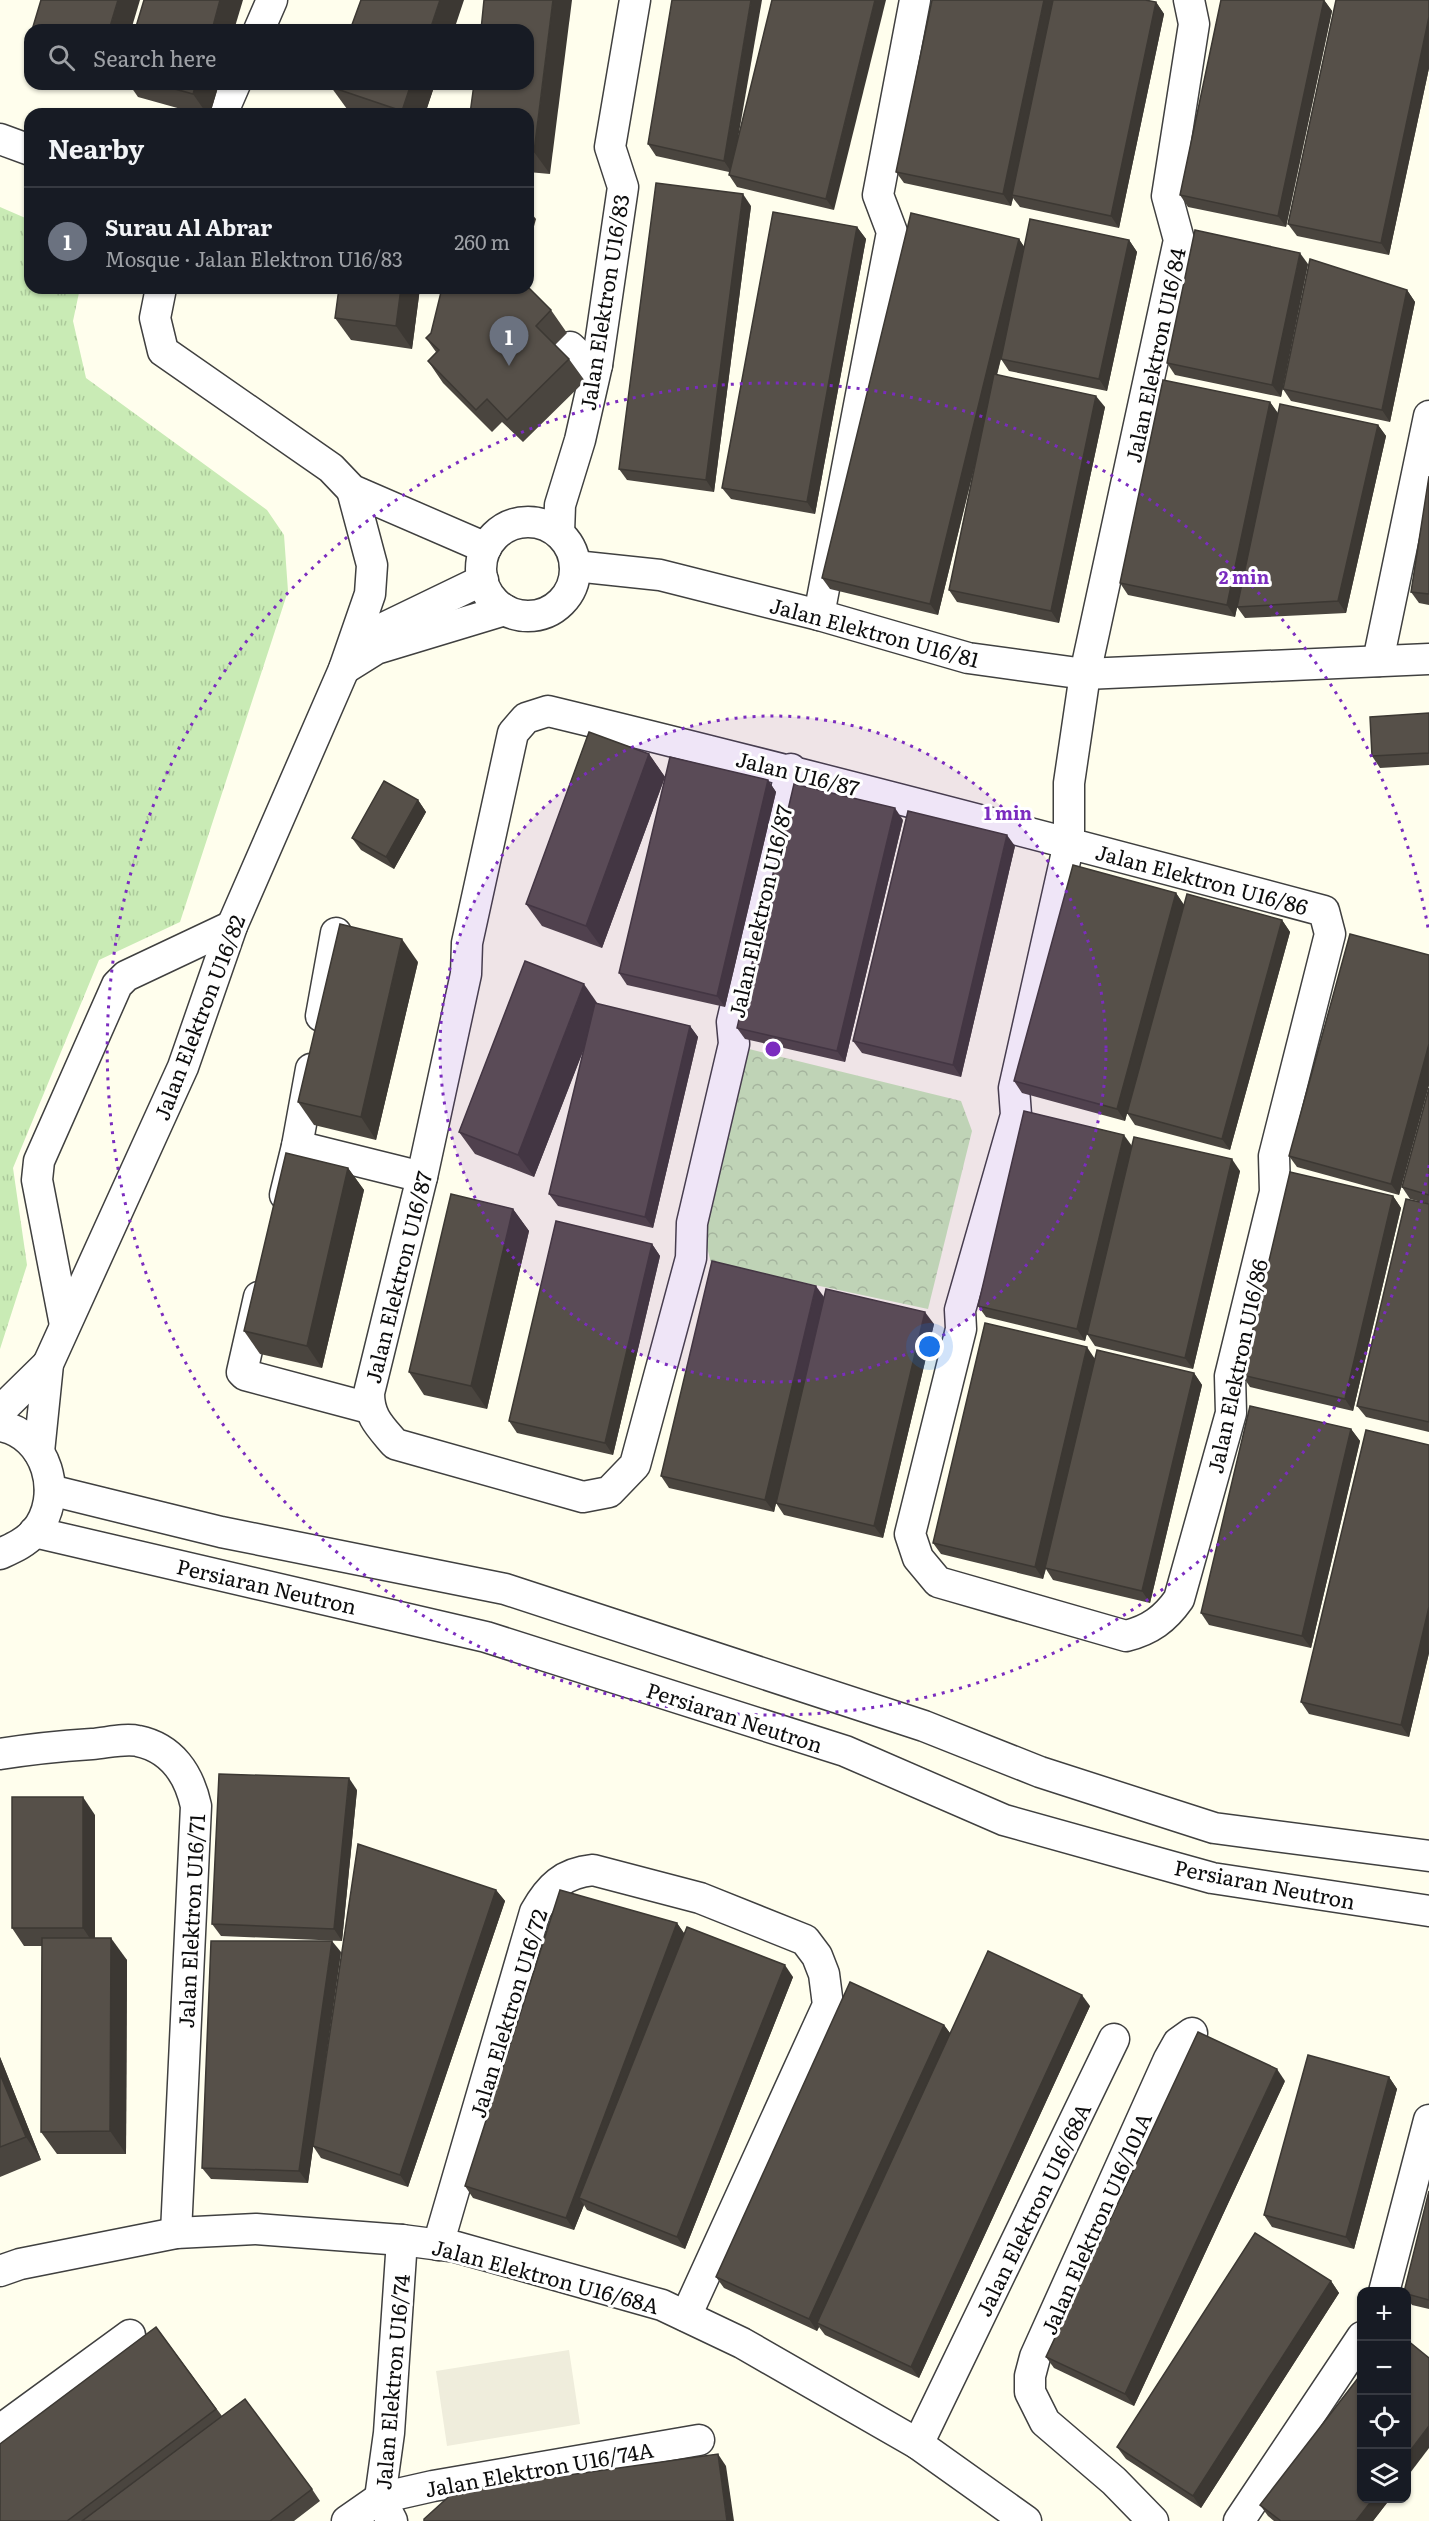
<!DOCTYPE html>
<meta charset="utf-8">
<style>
:root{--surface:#171b24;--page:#242831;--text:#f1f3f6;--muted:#9ea1a6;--line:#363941;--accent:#c4301e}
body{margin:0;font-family:Literata,serif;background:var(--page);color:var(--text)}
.controls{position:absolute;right:18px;bottom:18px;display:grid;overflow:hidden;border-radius:12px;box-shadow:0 2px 4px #0004}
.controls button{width:54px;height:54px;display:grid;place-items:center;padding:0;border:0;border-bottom:2px solid var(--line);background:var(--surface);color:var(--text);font:30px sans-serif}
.you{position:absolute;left:930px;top:1347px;width:21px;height:21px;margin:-15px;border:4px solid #fff;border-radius:50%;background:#1a73e8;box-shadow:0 0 0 9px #1a73e833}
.badge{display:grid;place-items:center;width:39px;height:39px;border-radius:50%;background:var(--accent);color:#fff;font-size:20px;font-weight:700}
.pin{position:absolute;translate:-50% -50px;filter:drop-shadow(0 2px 3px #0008)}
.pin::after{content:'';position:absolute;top:32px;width:21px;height:18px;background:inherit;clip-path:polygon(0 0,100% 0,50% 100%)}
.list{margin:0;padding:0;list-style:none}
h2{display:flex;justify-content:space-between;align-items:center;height:78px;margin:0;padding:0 24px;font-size:26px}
h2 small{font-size:20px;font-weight:400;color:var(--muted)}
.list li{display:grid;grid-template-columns:39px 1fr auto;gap:18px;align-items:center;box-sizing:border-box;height:108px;padding:0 24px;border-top:2px solid var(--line)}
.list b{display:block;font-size:22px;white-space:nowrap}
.list p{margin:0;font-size:20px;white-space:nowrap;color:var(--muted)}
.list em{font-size:20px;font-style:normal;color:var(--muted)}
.icon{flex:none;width:33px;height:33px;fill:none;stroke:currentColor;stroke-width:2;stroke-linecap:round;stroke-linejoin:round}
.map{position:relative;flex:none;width:1429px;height:2521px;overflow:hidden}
.search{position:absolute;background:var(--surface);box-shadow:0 2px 4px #0004;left:24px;top:24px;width:510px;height:66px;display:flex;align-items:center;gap:15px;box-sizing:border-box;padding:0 21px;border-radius:18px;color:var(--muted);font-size:22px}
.panel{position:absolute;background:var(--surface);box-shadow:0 2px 4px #0004;left:24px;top:108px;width:510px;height:186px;border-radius:18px}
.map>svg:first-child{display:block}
.grass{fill:url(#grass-tufts)}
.park{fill:url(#park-crowns)}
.plaza{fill:#efeddc}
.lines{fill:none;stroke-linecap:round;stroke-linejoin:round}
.minor-casing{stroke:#404040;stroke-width:33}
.minor{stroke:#fff;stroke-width:30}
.wall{fill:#4a453f}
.shaded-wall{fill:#3c3833}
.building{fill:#565049;stroke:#3c3833;stroke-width:1.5}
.ring{fill:none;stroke:#7b2cbf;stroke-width:3;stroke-dasharray:3 6}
.labels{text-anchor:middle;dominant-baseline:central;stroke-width:6;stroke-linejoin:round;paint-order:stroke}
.street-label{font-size:21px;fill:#0d0d0d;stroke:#fff}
.centre{fill:#7b2cbf;stroke:#fff;stroke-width:3}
.ring-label{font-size:18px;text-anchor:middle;font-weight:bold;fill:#7b2cbf;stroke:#fff;stroke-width:6;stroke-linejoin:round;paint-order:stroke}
</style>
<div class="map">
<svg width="1429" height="2521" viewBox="0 0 1429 2521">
<defs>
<pattern id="grass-tufts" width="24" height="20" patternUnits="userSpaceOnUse" patternTransform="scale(1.5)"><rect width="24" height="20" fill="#c9ebb5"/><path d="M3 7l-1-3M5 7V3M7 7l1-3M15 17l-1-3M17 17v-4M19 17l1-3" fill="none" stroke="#abc89a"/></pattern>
<pattern id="park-crowns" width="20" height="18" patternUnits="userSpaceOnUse" patternTransform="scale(1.5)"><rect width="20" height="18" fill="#c9ebb5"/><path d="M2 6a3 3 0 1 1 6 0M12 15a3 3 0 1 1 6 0" fill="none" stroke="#abc89a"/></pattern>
</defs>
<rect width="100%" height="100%" fill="#fffeed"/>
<path class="grass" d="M0 207 30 220V288H80L73 321 86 378 267 510 284 535 288 591 180 922 99 960 13 1168 27 1265 0 1349Z"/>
<path class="park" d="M741 1047 961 1101 972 1131 928 1309 711 1263 705 1239Z"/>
<path class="plaza" d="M569 2350 580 2424 447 2446 436 2371Z"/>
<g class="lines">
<g class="minor-casing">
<g id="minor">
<path d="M259 30 272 0"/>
<path d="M222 114 235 84"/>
<path d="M0 139 30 150"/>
<path d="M161 288 155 318 163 351 331 468 352 490 486 548"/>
<path d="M570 347 589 365H597"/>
<circle cx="528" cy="569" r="47"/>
<path d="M559 533 560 505 580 440 597 365 623 187 610 147 635 0"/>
<path d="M575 566 660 575 819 615 968 658 1085 674 1429 659"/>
<path d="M819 615 892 232 878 195 915 0"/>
<path d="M369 635 483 580"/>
<path d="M1378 661 1429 416"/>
<path d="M344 669 376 649 505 610"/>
<path d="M791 769 732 1022 734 1044 692 1223 691 1258 635 1465 609 1492 583 1497 395 1444C380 1426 369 1417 369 1393L422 1177 466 974 467 943 513 733 526 718 548 711C808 774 1066 842 1324 911L1330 934 1274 1156 1275 1192 1230 1376 1231 1413 1179 1599C1165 1619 1150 1630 1126 1636L938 1582 918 1558 910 1534 961 1329 960 1310 1016 1115 1014 1088 1069 843V783L1085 674 1179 240 1167 196 1194 24 1189 0"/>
<path d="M321 1016 336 933"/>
<path d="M297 1146 422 1177"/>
<path d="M285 1195 297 1146 311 1069"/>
<path d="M259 1297 242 1372 245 1375 369 1408"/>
<path d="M65 1325 37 1180 39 1161 117 985 126 976 232 926"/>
<path d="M0 1411 48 1364"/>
<path d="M0 1426C47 1434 65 1496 35 1532 25 1543 13 1548 0 1554"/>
<path d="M39 1452 48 1364 183 1067 232 926 344 669 370 594 372 565 352 490"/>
<path d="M50 1490 221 1532 505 1589 924 1726 1040 1772 1214 1828 1429 1856"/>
<path d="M34 1532 486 1637 845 1751 1004 1820 1212 1878 1429 1911"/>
<path d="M0 1754C31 1749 61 1746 92 1744 106 1743 125 1738 138 1741 172 1748 189 1774 196 1806L176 2233"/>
<path d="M438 2245 535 1912C549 1887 563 1873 593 1870L700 1898 805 1940 817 1956 824 1974 828 2005 686 2316"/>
<path d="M0 2271 20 2264 176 2233 256 2229 402 2240 456 2247 662 2305 742 2343 918 2444 1026 2521"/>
<path d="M1384 2292 1429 2120"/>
<path d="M0 2430 130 2335"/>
<path d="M918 2444 1114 2039"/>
<path d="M347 2521 380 2498 433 2486 699 2440"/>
<path d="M392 2521 380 2498 389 2433 402 2240"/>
<path d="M1153 2521 1114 2481 1045 2422 1030 2392V2376L1035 2357 1169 2059 1178 2043 1192 2033"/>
<path d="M1239 2521 1362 2337"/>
</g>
</g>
<use href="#minor" class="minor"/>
</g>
<g class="wall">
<path d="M772 0 834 210 737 187 729 175V172L656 156 648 144 739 135Z"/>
<path d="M1221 0H1324L1332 11 1286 227 1188 207 1180 195Z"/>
<path d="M1429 0V68L1389 255 1297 236 1288 224Z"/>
<path d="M1156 2 1164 14 1119 228 1020 207 1013 198 1011 206 904 183 896 172Z"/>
<path d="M100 84H116L115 88Z"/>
<path d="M129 84H219L210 114H199L138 97Z"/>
<path d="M332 84H435L425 114H360L347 109 331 87Z"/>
<path d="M528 84 550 174 528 172Z"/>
<path d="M751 206 714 492 627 480 619 469Z"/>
<path d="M857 227 866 239 815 514 731 499 722 488Z"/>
<path d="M1019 239 1024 247 1129 240 1137 252 1107 391 1009 371 1001 359 997 375 1105 407 1059 623 957 602 949 590 979 449 938 615 830 589 822 578Z"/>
<path d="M1308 264 1281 397 1175 375 1167 363Z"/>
<path d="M339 288H420L412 349 351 340 335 318Z"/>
<path d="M438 288H528L551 310 567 333 555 345 569 359 585 381 523 442 502 422 492 432 443 383 428 361 436 352 426 338 431 333 441 293Z"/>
<path d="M1407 290 1415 302 1390 422 1291 401 1283 389Z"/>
<path d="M1270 402 1278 413 1378 425 1386 436 1346 613 1245 618 1237 607 1245 570 1235 617 1128 595 1120 583Z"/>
<path d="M1429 476V605L1419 603 1411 592Z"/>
<path d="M1429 713V765L1380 768 1372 756Z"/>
<path d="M649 754 665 777 602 948 542 926 526 904Z"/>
<path d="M768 780 776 792 725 1007 627 985 619 973Z"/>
<path d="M418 800 426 812 394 869 361 850 352 838Z"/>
<path d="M903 820 845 1062 745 1039 737 1028Z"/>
<path d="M1015 846 961 1077 862 1053 853 1041Z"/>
<path d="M1176 893 1184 905 1282 920 1290 932 1230 1150 1135 1125 1127 1113 1125 1121 1022 1093 1014 1081Z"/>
<path d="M1429 955V1085L1399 1195 1297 1167 1289 1156Z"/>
<path d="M418 962 376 1140 314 1125 298 1102Z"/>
<path d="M598 1004 690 1026 698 1037 653 1228 558 1206 549 1194 584 1049 534 1177 475 1154 459 1132Z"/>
<path d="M1429 1088V1204L1410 1199 1402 1187Z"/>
<path d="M1131 1146 1240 1171 1193 1369 1095 1346 1087 1334 1091 1318 1085 1341 986 1317 978 1306Z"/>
<path d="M348 1168 364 1190 322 1368 260 1354 244 1331Z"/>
<path d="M1393 1196 1401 1208 1353 1411 1250 1387 1242 1375Z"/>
<path d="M1429 1204V1432L1366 1417 1357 1406Z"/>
<path d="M513 1209 529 1231 487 1409 424 1395 409 1372Z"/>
<path d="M652 1244 660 1256 613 1455 517 1433 509 1421Z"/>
<path d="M824 1297 934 1324 883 1538 784 1515 776 1503 774 1512 669 1488 661 1476Z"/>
<path d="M1095 1358 1194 1373 1202 1385 1150 1603 1053 1580 1046 1569 1043 1579 941 1554 933 1543Z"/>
<path d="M1351 1429 1360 1441 1311 1648 1209 1625 1201 1613Z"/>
<path d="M1429 1445V1653L1409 1737 1309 1714 1301 1702Z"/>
<path d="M357 1790 342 1941 221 1936 212 1924Z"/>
<path d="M95 1815V1938L127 1960 126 2154H57L41 2132 42 1946H24L12 1928Z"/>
<path d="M496 1890 505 1901 408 2187 321 2158 313 2146Z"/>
<path d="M677 1923 684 1933 793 1977 685 2249 587 2210 584 2205 574 2230 473 2198 465 2186Z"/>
<path d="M341 1952 308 2183 211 2179 202 2168Z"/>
<path d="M1090 2006 919 2378 825 2335 819 2327 817 2331 724 2288 716 2277 944 2025 950 2033Z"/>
<path d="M0 2057 41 2160 0 2177Z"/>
<path d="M1389 2077 1397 2089 1354 2249 1272 2227 1264 2215Z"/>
<path d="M1285 2081 1134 2406 1054 2368 1046 2357Z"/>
<path d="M1429 2191V2309L1412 2305 1407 2298V2292Z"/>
<path d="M1331 2281 1339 2293 1201 2508 1126 2459 1117 2447Z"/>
<path d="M156 2327 222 2416 312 2489 320 2501 294 2521H0Z"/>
<path d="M1362 2499H1390L1373 2521H1274L1268 2516 1260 2505Z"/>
</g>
<g class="shaded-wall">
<path d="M118 0H140L131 30H109Z"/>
<path d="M220 0H243L234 30H212Z"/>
<path d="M440 0H464L454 30H430Z"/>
<path d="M553 0H572L550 174 534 152Z"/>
<path d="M751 0H762L732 173 724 161Z"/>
<path d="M875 0H886L834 210 826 199Z"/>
<path d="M1044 0H1055L1012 195 1013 198 1011 206 1003 194Z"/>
<path d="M1324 0 1332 11 1286 227 1278 216Z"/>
<path d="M1156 2 1164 14 1119 228 1111 216Z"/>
<path d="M1429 17V68L1389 255 1381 243Z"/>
<path d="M196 84H219L210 114H207L193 94Z"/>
<path d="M411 84H435L425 114H404L402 111Z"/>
<path d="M743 194 751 206 714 492 706 480Z"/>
<path d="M528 209 536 219 528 248Z"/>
<path d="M857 227 866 239 815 514 807 502Z"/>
<path d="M1019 239 1027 251 938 615 930 604Z"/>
<path d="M1129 240 1137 252 1107 391 1099 379Z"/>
<path d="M1300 253 1308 264 1281 397 1272 385Z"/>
<path d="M401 288H420L412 349 396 326Z"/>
<path d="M1407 290 1415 302 1390 422 1382 410Z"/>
<path d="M1096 396 1105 407 1059 623 1051 611Z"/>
<path d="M1270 402 1278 414 1235 617 1227 605Z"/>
<path d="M1378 425 1386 436 1346 613 1338 601Z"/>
<path d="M649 754 665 777 602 948 586 926Z"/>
<path d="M768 780 776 792 725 1007 717 996Z"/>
<path d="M418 800 426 812 394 869 386 857Z"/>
<path d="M895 808 903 820 845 1062 837 1051Z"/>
<path d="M1007 835 1015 846 961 1077 953 1065Z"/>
<path d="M1176 893 1184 905 1125 1121 1117 1109Z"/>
<path d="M1282 920 1290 932 1230 1150 1222 1139Z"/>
<path d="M402 939 418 962 376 1140 361 1117Z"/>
<path d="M584 984 600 1007 534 1177 518 1155Z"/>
<path d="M690 1026 698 1037 653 1228 645 1217Z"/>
<path d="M1429 1044V1085L1399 1195 1391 1184Z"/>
<path d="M1124 1135 1132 1146 1085 1341 1077 1329Z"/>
<path d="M1232 1159 1240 1171 1193 1369 1185 1358Z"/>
<path d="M348 1168 364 1190 322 1368 307 1346Z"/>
<path d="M1393 1196 1401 1208 1353 1411 1345 1399Z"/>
<path d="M513 1209 529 1231 487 1409 471 1386Z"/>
<path d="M652 1244 660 1256 613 1455 605 1443Z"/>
<path d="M816 1286 824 1297 774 1512 765 1500Z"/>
<path d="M925 1312 934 1324 883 1538 874 1526Z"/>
<path d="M1087 1347 1095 1359 1043 1579 1035 1567Z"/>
<path d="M1194 1373 1202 1385 1150 1603 1142 1591Z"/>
<path d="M1351 1429 1360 1441 1311 1648 1302 1636Z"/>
<path d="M1429 1607V1653L1409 1737 1401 1725Z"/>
<path d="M349 1778 357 1790 342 1941 334 1929Z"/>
<path d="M83 1797 95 1815V1946L83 1928Z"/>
<path d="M496 1890 505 1901 408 2187 400 2175Z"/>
<path d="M677 1923 685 1935 579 2198 584 2205 574 2230 566 2218Z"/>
<path d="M111 1938 127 1960 126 2154 110 2131Z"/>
<path d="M332 1941 341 1952 308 2183 299 2171Z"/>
<path d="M785 1965 793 1977 685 2249 677 2237Z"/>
<path d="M1082 1995 1090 2006 919 2378 911 2367Z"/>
<path d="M944 2025 952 2036 817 2323 819 2327 817 2331 809 2319Z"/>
<path d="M0 2057 41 2160 26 2137 0 2074Z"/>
<path d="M1277 2069 1285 2081 1134 2406 1125 2394Z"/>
<path d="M1389 2077 1397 2089 1354 2249 1346 2237Z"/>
<path d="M1331 2281 1339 2293 1201 2508 1193 2496Z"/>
<path d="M1429 2426V2448L1407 2477V2455Z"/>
<path d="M718 2454 726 2466 734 2521H727Z"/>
<path d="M1373 2499H1390L1373 2521H1356Z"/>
</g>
<g class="building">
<path d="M41 0H118L109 30H32Z"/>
<path d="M144 0H220L212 30H135Z"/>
<path d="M361 0H440L430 30H350Z"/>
<path d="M484 0H553L534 152 528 151V114H470L474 84H528V30H481Z"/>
<path d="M672 0H751L724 161 648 144Z"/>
<path d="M772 0H875L826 199 729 175Z"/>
<path d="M932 0H1044L1003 194 896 172Z"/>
<path d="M1053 0H1145L1156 2 1111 216 1012 195Z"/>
<path d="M1221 0H1324L1278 216 1180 195Z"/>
<path d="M1336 0H1429V17L1381 243 1288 224Z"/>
<path d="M157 84H196L193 94Z"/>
<path d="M332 84H411L402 111 331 87Z"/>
<path d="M656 183 743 194 706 480 619 469Z"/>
<path d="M773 212 857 227 807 502 722 488Z"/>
<path d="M911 213 1019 239 930 604 822 578Z"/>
<path d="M1030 219 1129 240 1099 379 1001 359Z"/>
<path d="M1195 230 1300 253 1272 385 1167 363Z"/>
<path d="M1310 259 1407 290 1382 410 1283 389Z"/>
<path d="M528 287 551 310 536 326 569 359 507 420 487 399 476 410 428 361 439 350 426 338 431 333 442 288H528Z"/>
<path d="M339 288H401L396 326 335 318Z"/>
<path d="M994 374 1096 396 1051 611 949 590Z"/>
<path d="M1163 380 1270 402 1227 605 1120 583Z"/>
<path d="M1280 404 1378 425 1338 601 1237 607Z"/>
<path d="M1429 476V594L1411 592Z"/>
<path d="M1429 713V753L1372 756 1370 717Z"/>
<path d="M589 732 649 754 586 926 526 904Z"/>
<path d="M670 757 768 780 717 996 619 973Z"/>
<path d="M384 781 418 800 386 857 352 838Z"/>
<path d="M794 784 895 808 837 1051 737 1028Z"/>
<path d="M908 811 1007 835 953 1065 853 1041Z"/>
<path d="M1073 865 1176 893 1117 1109 1014 1081Z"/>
<path d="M1187 894 1282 920 1222 1139 1127 1113Z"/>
<path d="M340 924 402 939 361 1117 298 1102Z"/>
<path d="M1350 934 1429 955V1044L1391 1184 1289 1156Z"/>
<path d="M525 961 584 984 518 1155 459 1132Z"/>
<path d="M595 1003 690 1026 645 1217 549 1194Z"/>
<path d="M1429 1088V1195L1402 1187Z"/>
<path d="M1024 1111 1124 1135 1077 1329 978 1306Z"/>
<path d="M1134 1137 1232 1159 1185 1358 1087 1334Z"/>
<path d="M286 1153 348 1168 307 1346 244 1331Z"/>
<path d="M1290 1172 1393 1196 1345 1399 1242 1375Z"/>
<path d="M451 1194 513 1209 471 1386 409 1372Z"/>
<path d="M1406 1199 1429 1204V1422L1357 1406Z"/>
<path d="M556 1221 652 1244 605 1443 509 1421Z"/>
<path d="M712 1261 816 1286 765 1500 661 1476Z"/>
<path d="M826 1289 925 1312 874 1526 776 1503Z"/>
<path d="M985 1323 1087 1347 1035 1567 933 1543Z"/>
<path d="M1097 1350 1194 1373 1142 1591 1045 1568Z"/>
<path d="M1250 1406 1351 1429 1302 1636 1201 1613Z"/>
<path d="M1366 1430 1429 1445V1607L1401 1725 1301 1702Z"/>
<path d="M219 1774 349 1778 334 1929 212 1924Z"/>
<rect x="12" y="1797" width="71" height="131"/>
<path d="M358 1844 496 1890 400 2175 313 2146Z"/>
<path d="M560 1890 677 1923 566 2218 465 2186Z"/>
<path d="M687 1927 785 1965 677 2237 579 2198Z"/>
<path d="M42 1938H111L110 2131 41 2132Z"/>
<path d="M211 1941H332L299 2171 202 2168Z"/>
<path d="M988 1951 1082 1995 911 2367 817 2323Z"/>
<path d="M850 1982 944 2025 809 2319 716 2277Z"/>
<path d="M1198 2032 1277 2069 1125 2394 1046 2357Z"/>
<path d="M1308 2055 1389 2077 1346 2237 1264 2215Z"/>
<path d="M0 2074 26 2137 0 2147Z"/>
<path d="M1429 2191V2300L1407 2294V2292H1404Z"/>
<path d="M1255 2233 1331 2281 1193 2496 1117 2447Z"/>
<path d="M156 2327 216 2409 67 2521H0V2444Z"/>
<path d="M1407 2340 1429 2358V2426L1407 2455Z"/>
<path d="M1362 2373V2499H1373L1356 2521H1281L1260 2505Z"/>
<path d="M245 2399 312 2489 270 2521H82Z"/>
<path d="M718 2454 727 2521H424V2519L455 2491Z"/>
</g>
<circle cx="773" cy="1049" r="333" fill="#7b2cbf" fill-opacity=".12"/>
<g class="ring">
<circle cx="773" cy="1049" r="333"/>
<path d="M1429 1165A666 666 0 1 1 1429 933"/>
</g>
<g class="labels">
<g class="street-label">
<text transform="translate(603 302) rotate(-81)">Jalan Elektron U16/83</text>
<text transform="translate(1154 355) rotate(-78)">Jalan Elektron U16/84</text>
<text transform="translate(875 631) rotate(15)">Jalan Elektron U16/81</text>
<text transform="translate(798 772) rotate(14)">Jalan U16/87</text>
<text transform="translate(1202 878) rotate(15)">Jalan Elektron U16/86</text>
<text transform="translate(759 911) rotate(-77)">Jalan Elektron U16/87</text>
<text transform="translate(198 1017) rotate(-69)">Jalan Elektron U16/82</text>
<text transform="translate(397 1277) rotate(-76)">Jalan Elektron U16/87</text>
<text transform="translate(1236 1366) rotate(-78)">Jalan Elektron U16/86</text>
<text transform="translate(267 1585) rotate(13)">Persiaran Neutron</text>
<text transform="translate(735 1716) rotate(18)">Persiaran Neutron</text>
<text transform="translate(1265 1883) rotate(11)">Persiaran Neutron</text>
<text transform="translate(190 1921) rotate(-87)">Jalan Elektron U16/71</text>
<text transform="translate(507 2013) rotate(-73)">Jalan Elektron U16/72</text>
<text transform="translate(1032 2209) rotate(-64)">Jalan Elektron U16/68A</text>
<text transform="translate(1095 2223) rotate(-66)">Jalan Elektron U16/101A</text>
<text transform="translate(546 2275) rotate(15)">Jalan Elektron U16/68A</text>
<text transform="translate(391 2382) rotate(-85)">Jalan Elektron U16/74</text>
<text transform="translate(539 2468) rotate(-10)">Jalan Elektron U16/74A</text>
</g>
</g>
<circle cx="773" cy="1049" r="9" class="centre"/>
<g class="ring-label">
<text x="1244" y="584">2 min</text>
<text x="1008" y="820">1 min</text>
</g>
</svg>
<div class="controls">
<button>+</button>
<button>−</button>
<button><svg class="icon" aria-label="locate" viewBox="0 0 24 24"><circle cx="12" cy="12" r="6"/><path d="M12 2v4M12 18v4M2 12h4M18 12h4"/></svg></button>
<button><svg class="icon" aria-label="layers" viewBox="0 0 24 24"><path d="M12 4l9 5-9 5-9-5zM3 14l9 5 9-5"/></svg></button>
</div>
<div class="you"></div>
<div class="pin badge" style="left:509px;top:366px;background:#6b7280">1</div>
<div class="search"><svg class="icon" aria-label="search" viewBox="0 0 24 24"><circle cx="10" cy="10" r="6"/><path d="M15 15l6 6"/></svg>Search here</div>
<section class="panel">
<h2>Nearby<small></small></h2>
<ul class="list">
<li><span class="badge" style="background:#6b7280">1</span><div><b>Surau Al Abrar</b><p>Mosque · Jalan Elektron U16/83</p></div><em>260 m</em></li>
</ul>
</section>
</div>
